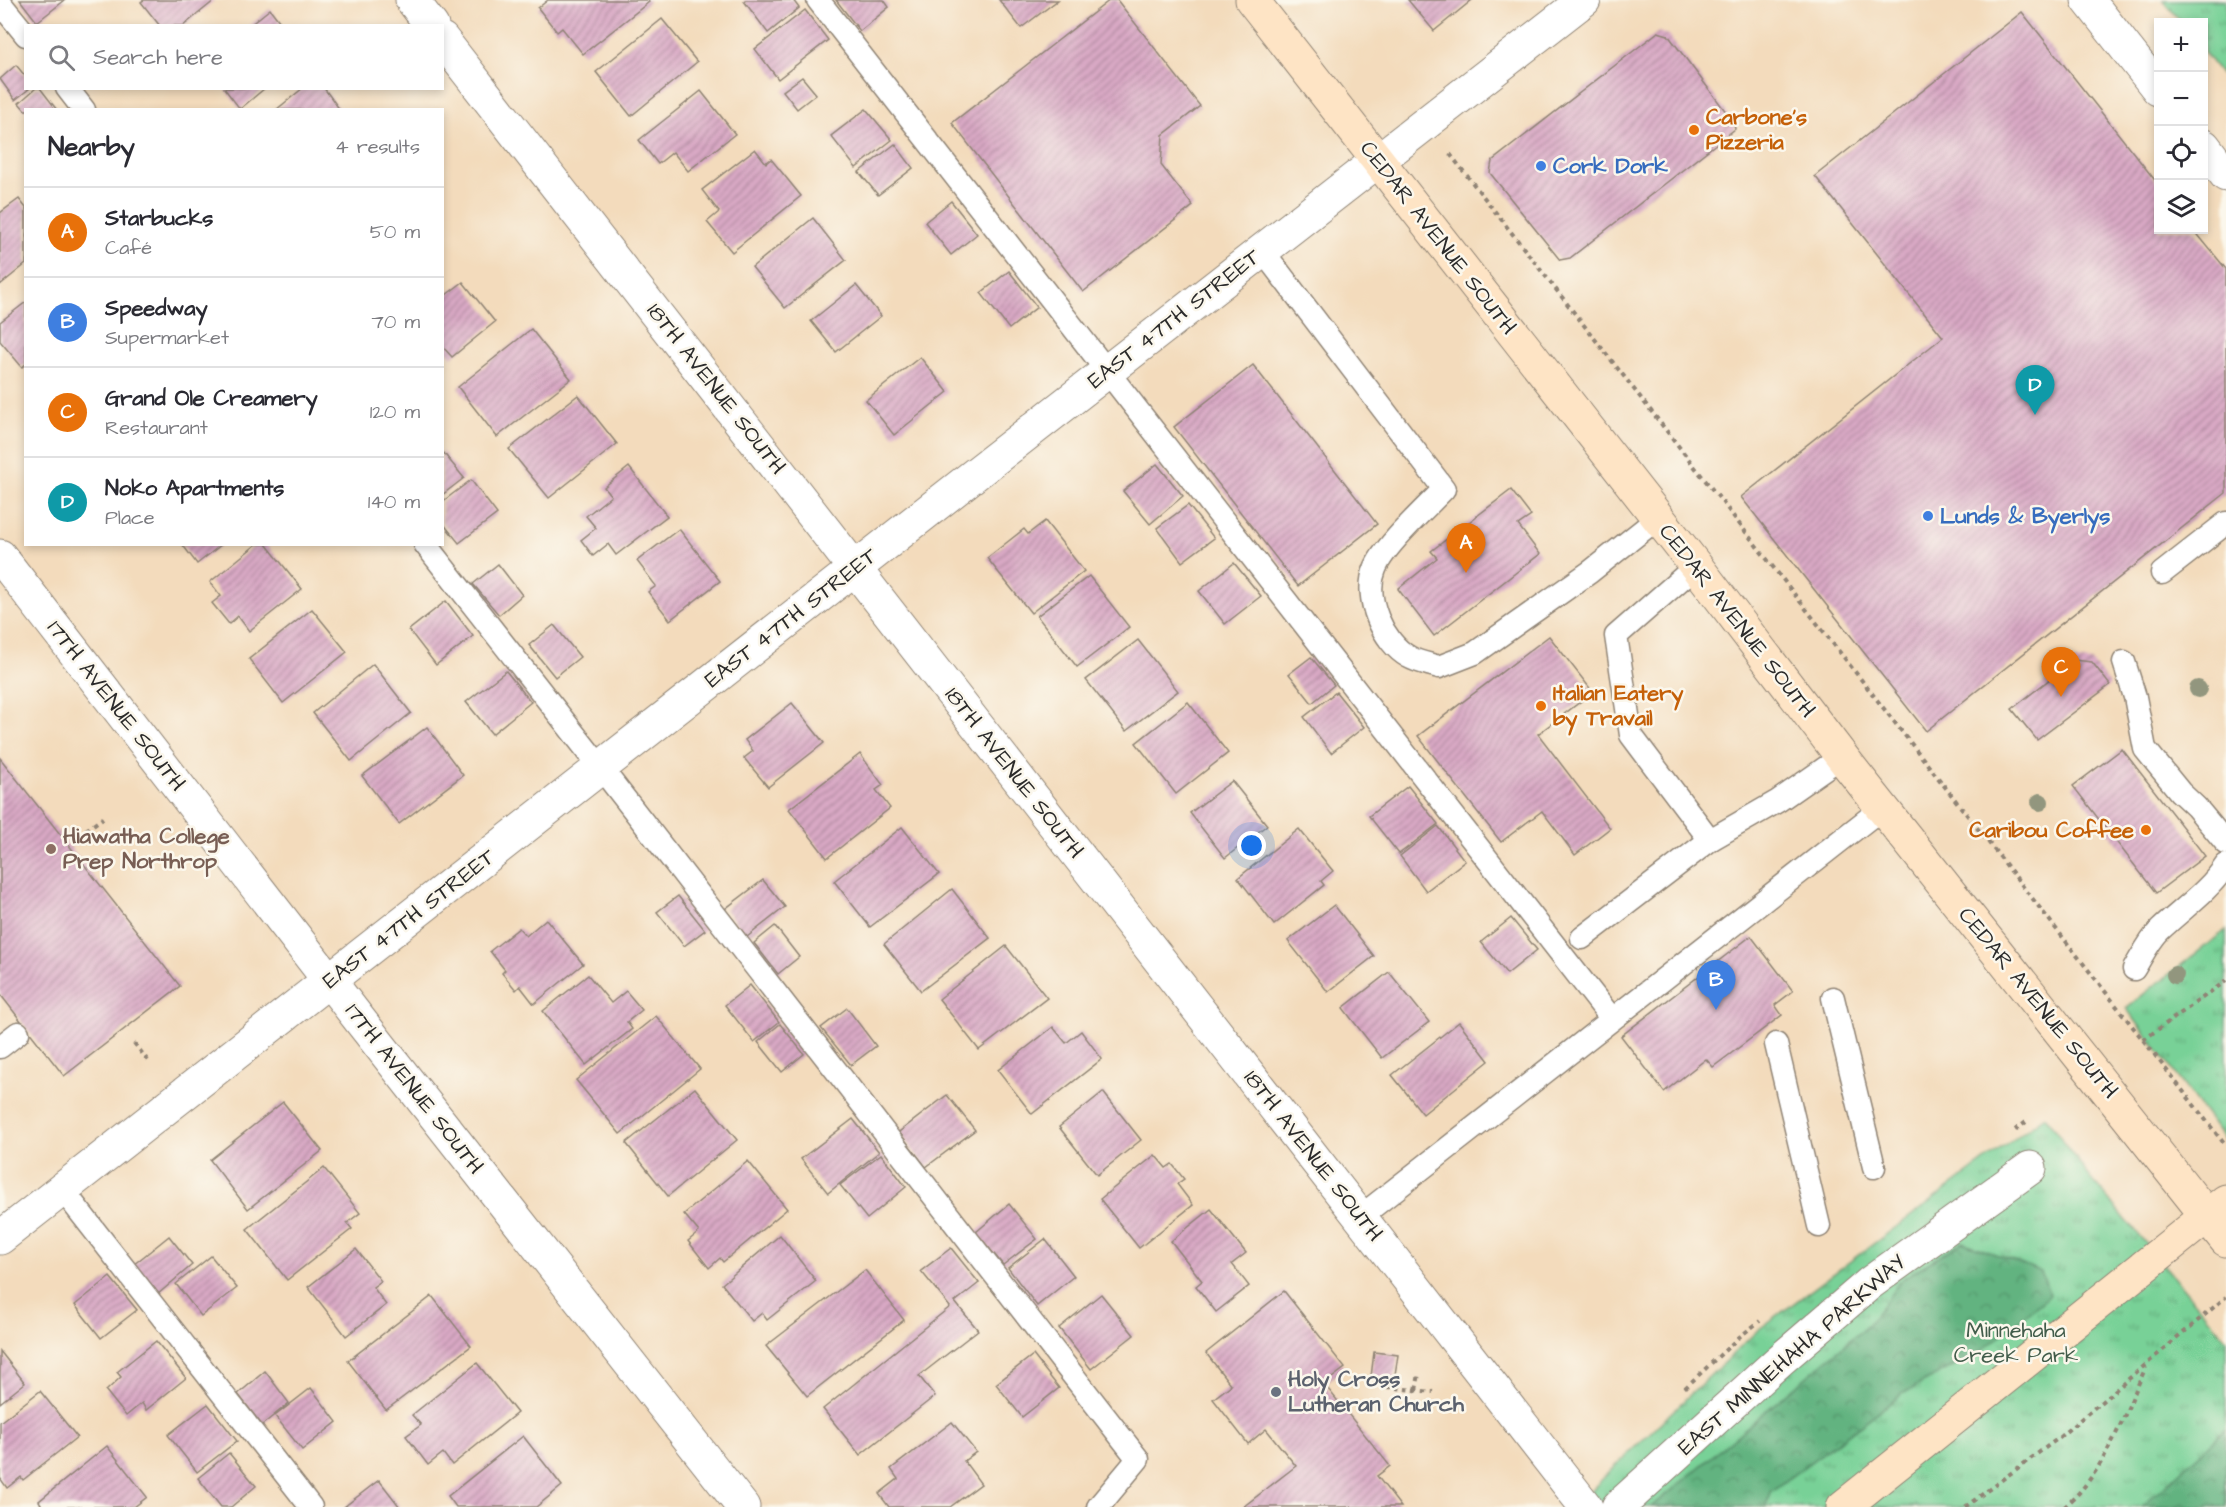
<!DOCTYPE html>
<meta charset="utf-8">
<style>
:root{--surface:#fff;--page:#f7f7f7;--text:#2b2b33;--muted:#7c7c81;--line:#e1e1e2;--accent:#111827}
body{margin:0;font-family:"Architects Daughter",sans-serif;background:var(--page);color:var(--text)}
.controls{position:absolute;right:18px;top:18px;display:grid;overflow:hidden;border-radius:0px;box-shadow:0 3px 9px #0003}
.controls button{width:54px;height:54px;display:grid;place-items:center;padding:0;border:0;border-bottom:2px solid var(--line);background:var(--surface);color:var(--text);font:30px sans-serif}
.you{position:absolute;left:1252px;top:846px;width:21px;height:21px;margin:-15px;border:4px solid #fff;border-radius:50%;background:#1a73e8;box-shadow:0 0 0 9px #1a73e833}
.badge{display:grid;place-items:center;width:39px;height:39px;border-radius:50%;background:var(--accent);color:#fff;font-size:20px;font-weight:700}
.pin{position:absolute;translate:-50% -50px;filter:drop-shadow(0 2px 3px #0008)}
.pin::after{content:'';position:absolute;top:32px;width:21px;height:18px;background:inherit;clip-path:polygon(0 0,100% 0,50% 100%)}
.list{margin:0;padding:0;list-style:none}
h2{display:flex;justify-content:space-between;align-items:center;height:78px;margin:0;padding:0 24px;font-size:26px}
h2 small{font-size:20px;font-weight:400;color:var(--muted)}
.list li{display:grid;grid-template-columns:39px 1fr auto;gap:18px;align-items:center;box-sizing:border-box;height:90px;padding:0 24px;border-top:2px solid var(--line)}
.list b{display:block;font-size:22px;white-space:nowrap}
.list p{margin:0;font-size:20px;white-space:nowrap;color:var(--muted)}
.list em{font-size:20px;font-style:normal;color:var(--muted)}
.icon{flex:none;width:33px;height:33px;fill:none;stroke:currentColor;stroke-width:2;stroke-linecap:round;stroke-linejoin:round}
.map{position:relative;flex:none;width:2226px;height:1507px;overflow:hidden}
.search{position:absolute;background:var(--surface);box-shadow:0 3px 9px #0003;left:24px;top:24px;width:420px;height:66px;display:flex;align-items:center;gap:15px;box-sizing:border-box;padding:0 21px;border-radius:0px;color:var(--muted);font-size:22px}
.panel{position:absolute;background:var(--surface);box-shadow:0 3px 9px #0003;left:24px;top:108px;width:420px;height:438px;border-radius:0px}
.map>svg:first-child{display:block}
.grass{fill:url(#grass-tufts);stroke:#527e61;stroke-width:1.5}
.forest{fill:url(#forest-crowns);stroke:#466f56;stroke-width:1.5}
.building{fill:url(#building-hatch)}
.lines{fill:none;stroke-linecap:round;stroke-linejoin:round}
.lane-casing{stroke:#8f8374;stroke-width:25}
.street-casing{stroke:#8f8374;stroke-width:35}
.secondary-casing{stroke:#8f8374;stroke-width:35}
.path{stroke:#8f8374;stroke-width:4;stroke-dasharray:4.5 4.5;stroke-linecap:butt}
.lane{stroke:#fff;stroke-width:22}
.street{stroke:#fff;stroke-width:33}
.secondary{stroke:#fee4c5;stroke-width:33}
.tree{fill:#92967e}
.food-dot{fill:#e8710a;stroke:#fbf7ec;stroke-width:2}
.shop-dot{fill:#3f7fe0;stroke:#fbf7ec;stroke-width:2}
.education-dot{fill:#8d6e63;stroke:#fbf7ec;stroke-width:2}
.worship-dot{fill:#6b7280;stroke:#fbf7ec;stroke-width:2}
.labels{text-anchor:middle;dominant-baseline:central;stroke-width:5;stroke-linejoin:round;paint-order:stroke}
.food-label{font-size:22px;font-weight:bold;fill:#c56008;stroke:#fbf7ec;text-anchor:start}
.shop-label{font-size:22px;font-weight:bold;fill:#366cbe;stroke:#fbf7ec;text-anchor:start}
.street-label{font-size:22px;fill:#2b2b2b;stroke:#fbf7ec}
.education-label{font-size:22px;font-weight:bold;fill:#785e54;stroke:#fbf7ec;text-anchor:start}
.park-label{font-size:22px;fill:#425d4b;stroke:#fbf7ec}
.worship-label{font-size:22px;font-weight:bold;fill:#5b616d;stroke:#fbf7ec;text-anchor:start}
</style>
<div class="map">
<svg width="2226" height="1507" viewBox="0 0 2226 1507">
<defs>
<pattern id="grass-tufts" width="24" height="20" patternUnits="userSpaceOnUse" patternTransform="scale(1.5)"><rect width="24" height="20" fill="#78d197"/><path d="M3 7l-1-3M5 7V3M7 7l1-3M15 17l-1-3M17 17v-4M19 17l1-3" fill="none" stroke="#63aa7b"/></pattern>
<pattern id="forest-crowns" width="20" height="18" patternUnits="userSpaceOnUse" patternTransform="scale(1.5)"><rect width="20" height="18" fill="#62b380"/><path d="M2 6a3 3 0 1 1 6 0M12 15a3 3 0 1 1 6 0" fill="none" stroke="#519269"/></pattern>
<pattern id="building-hatch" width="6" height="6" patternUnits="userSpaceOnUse" patternTransform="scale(1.5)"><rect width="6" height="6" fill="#d9a9c5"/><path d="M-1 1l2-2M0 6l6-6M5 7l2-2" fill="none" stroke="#b08aa0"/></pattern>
</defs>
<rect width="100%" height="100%" fill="#fbf7ec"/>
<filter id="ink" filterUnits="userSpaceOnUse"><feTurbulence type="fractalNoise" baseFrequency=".0167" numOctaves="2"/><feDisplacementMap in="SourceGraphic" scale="12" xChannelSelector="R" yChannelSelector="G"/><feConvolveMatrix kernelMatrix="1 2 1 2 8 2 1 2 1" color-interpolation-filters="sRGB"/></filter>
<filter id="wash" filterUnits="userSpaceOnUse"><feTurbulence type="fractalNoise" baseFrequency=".008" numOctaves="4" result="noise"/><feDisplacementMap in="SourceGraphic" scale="24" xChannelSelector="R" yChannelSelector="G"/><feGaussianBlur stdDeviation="1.35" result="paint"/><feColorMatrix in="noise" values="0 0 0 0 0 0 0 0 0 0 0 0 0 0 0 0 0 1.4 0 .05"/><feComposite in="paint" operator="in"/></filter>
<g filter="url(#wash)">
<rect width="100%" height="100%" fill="#f3dbbc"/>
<g class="grass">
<path d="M2163 0H2226V81L2204 52V22H2181Z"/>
<path d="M2226 930V1142L2126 1008Z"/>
<path d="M2045 1116 2085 1171 2226 1339V1507H1575L1614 1467 1758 1330Z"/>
</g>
<g class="forest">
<path d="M1962 1242 2020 1263 2041 1272 2050 1295 1983 1350 1904 1393 1770 1492 1766 1507H1652L1868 1325 1902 1279Z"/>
<path d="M2226 1429V1507H2142Z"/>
</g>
<g id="blocks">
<g class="building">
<path d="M20 0H65L37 22Z"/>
<path d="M144 0H215L183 26H160L141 2Z"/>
<path d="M548 0H648L649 2 583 54 562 28 557 32 538 8Z"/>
<path d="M745 0H793L799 8 768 33 744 1Z"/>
<path d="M836 0H884L889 7 860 31Z"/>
<path d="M999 0H1058L1021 28Z"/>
<path d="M1110 0H1117L1200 106 1163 135 1161 165 1193 206 1083 292 952 123Z"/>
<path d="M1408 0H1472L1434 31Z"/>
<path d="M270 9 283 26H249Z"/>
<path d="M805 10 828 40 778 79 755 49Z"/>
<path d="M2022 12 2158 184V230H2194L2226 269V493L1926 731 1741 497 1943 337 1815 176Z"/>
<path d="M662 19 697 62 631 116 596 72Z"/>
<path d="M1658 32 1668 35 1733 121 1735 129 1570 258 1560 260 1490 173 1492 161Z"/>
<path d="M16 65 26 77V88H30L15 100 0 79Z"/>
<path d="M802 77 816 94 797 109 783 91Z"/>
<path d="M36 88H40L57 110H25L19 103Z"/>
<path d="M224 88H265L240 109Z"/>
<path d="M303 88H324L340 110H276Z"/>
<path d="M701 91 735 134 688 171 673 152 658 164 639 140Z"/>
<path d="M866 109 892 140 856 168 831 136Z"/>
<path d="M895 144 913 168 878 195 859 172Z"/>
<path d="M755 149 766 163 771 159 801 196 732 252 707 222 719 212 702 190Z"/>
<path d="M19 199 26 208V264L0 285V213Z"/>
<path d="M951 201 977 234 951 255 925 222Z"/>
<path d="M813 218 846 260 785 308 752 267Z"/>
<path d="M1009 271 1037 307 1009 329 981 293Z"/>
<path d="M463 282 495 322 452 357 442 346V298Z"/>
<path d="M856 285 881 316 836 352 811 321Z"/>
<path d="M26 302V364L22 367 0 341V322Z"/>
<path d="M531 329 571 379 497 437 458 387Z"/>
<path d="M920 357 948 392 894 435 866 400Z"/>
<path d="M1253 365 1377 524 1298 586 1174 427Z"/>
<path d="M578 395 617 444 549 498 509 449Z"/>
<path d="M442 451 464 478 442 495Z"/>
<path d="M1157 464 1183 496 1150 524 1123 491Z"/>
<path d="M629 467 667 516 616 555 608 544 593 556 581 540 596 528 586 516 611 496 604 487Z"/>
<path d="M471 480 497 514 459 543 442 522V502Z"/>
<path d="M1511 490 1531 516 1518 525 1540 554 1434 636 1398 589 1437 558 1431 551Z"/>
<path d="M1188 505 1214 538 1182 562 1157 528Z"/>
<path d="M1045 521 1084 571 1031 613 987 558 1024 529 1028 534Z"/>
<path d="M679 529 720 581 670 620 648 592 656 586 637 561Z"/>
<path d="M182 544H222L197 564Z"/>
<path d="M257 544H266L302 589 249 631 238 616 229 624 212 603 221 596 210 582Z"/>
<path d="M1234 563 1261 596 1225 624 1199 591Z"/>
<path d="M498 564 522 595 499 615 473 584Z"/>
<path d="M1089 576 1129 627 1077 667 1037 616Z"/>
<path d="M446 601 473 636 436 665 409 630Z"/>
<path d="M312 609 347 652 283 703 249 659Z"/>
<path d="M554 625 580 657 555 677 529 645Z"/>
<path d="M1549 636 1593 692 1538 734 1610 828 1575 855 1542 811 1501 842 1418 736Z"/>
<path d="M1138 640 1178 691 1126 731 1086 680Z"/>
<path d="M1311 657 1334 685 1312 703 1289 674Z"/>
<path d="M2074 660 2092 662 2110 685 2037 740 2012 709Z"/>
<path d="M373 664 411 713 351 761 313 713Z"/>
<path d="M506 671 531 702 492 734 466 702Z"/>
<path d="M1336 692 1364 727 1331 753 1304 717Z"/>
<path d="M1188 702 1228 753 1176 794 1136 743Z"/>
<path d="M792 703 824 743 768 787 744 758 753 751 745 740Z"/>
<path d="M427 727 463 775 399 824 362 776Z"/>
<path d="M2122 749 2205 856 2156 893 2073 786Z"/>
<path d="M860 754 883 785 876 790 890 808 827 858 789 809Z"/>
<path d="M0 758 180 986 64 1076 0 994Z"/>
<path d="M1232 781 1267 825 1225 858 1190 813Z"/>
<path d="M1408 786 1438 824 1399 854 1369 816Z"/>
<path d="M1438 826 1465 861 1426 891 1400 856Z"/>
<path d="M902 827 939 874 870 927 834 881Z"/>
<path d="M1299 829 1333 871 1321 881 1324 885 1274 925 1238 878Z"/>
<path d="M763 880 785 907 747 937 725 909Z"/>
<path d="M952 889 990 938 921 991 884 944Z"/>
<path d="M678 896 705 930 684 946 657 912Z"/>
<path d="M1334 905 1374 956 1328 992 1288 941Z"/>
<path d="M1511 918 1537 950 1507 974 1481 942Z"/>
<path d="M546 919 583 964 534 1004 520 986 516 990 502 973 505 970 490 951 519 928 526 936Z"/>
<path d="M775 926 799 957 778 974 754 943Z"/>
<path d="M1751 936 1793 991 1775 1005 1782 1015 1713 1067 1706 1059 1664 1092 1621 1036Z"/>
<path d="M1006 946 1047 998 979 1050 939 999Z"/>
<path d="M1389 972 1429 1022 1382 1058 1343 1008Z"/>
<path d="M588 975 611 1003 626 991 642 1010 627 1022 632 1029 586 1065 543 1011Z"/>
<path d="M750 985 779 1022 754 1042 725 1005Z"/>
<path d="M847 1008 876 1046 851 1065 821 1028Z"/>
<path d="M656 1016 700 1069 620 1134 576 1080Z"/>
<path d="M1459 1022 1489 1061 1423 1114 1392 1075Z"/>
<path d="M780 1024 804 1054 782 1072 758 1042Z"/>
<path d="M1053 1027 1066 1043 1081 1031 1102 1059 1032 1114 998 1070Z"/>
<path d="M695 1088 737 1140 668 1196 626 1143Z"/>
<path d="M1103 1092 1141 1140 1097 1175 1059 1127Z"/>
<path d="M947 1095 975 1130 926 1167 899 1132Z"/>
<path d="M283 1102 322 1151 248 1209 210 1160Z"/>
<path d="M853 1119 879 1152 828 1193 801 1159Z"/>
<path d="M881 1154 906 1187 867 1219 840 1185Z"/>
<path d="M1155 1155 1166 1168 1172 1164 1184 1179 1177 1184 1193 1205 1139 1248 1100 1199Z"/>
<path d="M748 1161 787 1209 723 1262 720 1258 709 1268 688 1241 699 1232 684 1214Z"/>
<path d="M324 1168 360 1213 347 1223 352 1229 287 1280 247 1229Z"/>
<path d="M1009 1204 1037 1239 1003 1265 976 1232Z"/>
<path d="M1211 1209 1246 1253 1232 1264 1249 1286 1216 1312 1196 1286 1202 1281 1171 1241Z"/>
<path d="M780 1235 816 1281 767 1320 762 1313 752 1321 722 1284Z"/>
<path d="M169 1236 192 1265 157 1295 133 1265Z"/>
<path d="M1045 1239 1074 1276 1037 1306 1008 1268Z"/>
<path d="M951 1248 979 1283 955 1302 978 1330 919 1376 935 1396 860 1455 823 1409 950 1307 921 1271Z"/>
<path d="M356 1249 381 1281 373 1287 386 1305 346 1336 308 1287Z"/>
<path d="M211 1256 237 1288 201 1316 176 1284Z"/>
<path d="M865 1270 904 1320 807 1396 766 1346Z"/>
<path d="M110 1277 137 1310 101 1338 75 1305Z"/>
<path d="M1284 1291 1345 1368 1324 1384 1390 1466 1377 1476 1401 1507H1243L1296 1466 1266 1429 1248 1444 1213 1399 1231 1385 1206 1353Z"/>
<path d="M1101 1294 1134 1335 1091 1369 1059 1328Z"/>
<path d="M432 1296 471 1346 386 1410 348 1361Z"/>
<path d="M156 1341 186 1378 146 1410 142 1403 126 1416 106 1391 121 1377 117 1372Z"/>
<path d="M0 1351 25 1383 0 1403Z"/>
<path d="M1374 1352 1398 1355 1394 1381 1371 1377Z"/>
<path d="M1033 1355 1059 1388 1022 1417 996 1384Z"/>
<path d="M477 1363 517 1413 452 1465 443 1453 428 1465 406 1436 421 1425 412 1415Z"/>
<path d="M265 1371 289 1403 262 1425 238 1394Z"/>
<path d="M311 1388 337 1422 302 1450 275 1416Z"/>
<path d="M40 1391 77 1437 23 1480 21 1477 7 1488 0 1478V1422Z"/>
<path d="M208 1404 237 1441 197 1472 168 1435Z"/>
<path d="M952 1422 976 1452 964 1461 981 1484 950 1507H889L879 1494 898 1479 891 1469Z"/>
<path d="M523 1436 562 1486 536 1507H456L448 1496Z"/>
<path d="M107 1446 147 1497 134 1507H38L41 1504 39 1501Z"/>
<path d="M229 1453 256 1486 231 1507H221L198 1478Z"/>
<path d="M379 1480 400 1507H344Z"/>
</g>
</g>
</g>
<g filter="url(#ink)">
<use href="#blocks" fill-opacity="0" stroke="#8f8374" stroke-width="1.5"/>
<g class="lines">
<g class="lane-casing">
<g id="lane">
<path d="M818 0 1612 1019"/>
<path d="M0 3 26 35"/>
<path d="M67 88 84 110"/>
<path d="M1262 250 1444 489C1426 508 1383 547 1375 569 1363 597 1383 643 1409 657 1417 662 1430 664 1439 667L1475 653 1590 572 1658 518"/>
<path d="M425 544 601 768 1138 1459 1098 1507"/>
<path d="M1696 566 1616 636 1631 735 1710 840"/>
<path d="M2162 573 2226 523"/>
<path d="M2124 662 2135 697 2145 749 2180 792 2196 807 2226 843"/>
<path d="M1582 938 1710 840 1778 801 1841 757"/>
<path d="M2134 969C2142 956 2149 941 2160 930 2182 909 2209 891 2226 865"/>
<path d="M1833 998 1874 1167"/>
<path d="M1776 1044 1819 1226"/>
<path d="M0 1047 18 1033"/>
<path d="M62 1189 311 1507"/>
<path d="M1360 1217 1882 808"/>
</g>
</g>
<g class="street-casing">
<g id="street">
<path d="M412 0 432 26"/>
<path d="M2088 0 2158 89"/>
<path d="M442 39 1586 1507"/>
<path d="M2204 146 2226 175"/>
<path d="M0 556 362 1023 743 1507"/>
<path d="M0 1238C528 826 1054 410 1584 0"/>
<path d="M1618 1507 1779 1361 1870 1283 2030 1168"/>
</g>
</g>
<g class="secondary-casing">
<g id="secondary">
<path d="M1252 0 1696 566 1849 766 2226 1240"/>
<path d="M1843 1507 2226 1201"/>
</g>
</g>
<g class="path">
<path d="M1450 154 2226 1146"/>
<path d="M86 830 103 818"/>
<path d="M2143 1040 2226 981"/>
<path d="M134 1043 149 1062"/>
<path d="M2015 1130 2029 1120"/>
<path d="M1387 1387 1433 1392"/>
<path d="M1685 1388 1738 1338 1760 1321"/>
<path d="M1416 1390 1419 1374"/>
<path d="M1965 1507 2056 1440 2226 1297"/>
<path d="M2064 1507C2104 1475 2125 1412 2146 1367"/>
</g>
<use href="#lane" class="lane"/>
<use href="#street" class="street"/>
<use href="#secondary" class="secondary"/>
</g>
<g class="tree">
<circle cx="2198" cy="689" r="9"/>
<circle cx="2040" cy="802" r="9"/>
<circle cx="2175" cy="975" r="9"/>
</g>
</g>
<g class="food-dot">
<circle cx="1694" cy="130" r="6"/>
<circle cx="1541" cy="706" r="6"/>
<circle cx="2146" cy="830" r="6"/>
</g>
<g class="shop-dot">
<circle cx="1541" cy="166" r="6"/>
<circle cx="1928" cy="516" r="6"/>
</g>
<circle class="education-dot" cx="51" cy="849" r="6"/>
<circle class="worship-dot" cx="1276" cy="1392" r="6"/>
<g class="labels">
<g class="food-label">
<text x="1706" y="117">Carbone's<tspan x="1706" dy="25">Pizzeria</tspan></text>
<text x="1553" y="693">Italian Eatery<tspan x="1553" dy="25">by Travail</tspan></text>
<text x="2134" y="830" text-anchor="end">Caribou Coffee</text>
</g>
<g class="shop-label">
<text x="1553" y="166">Cork Dork</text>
<text x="1940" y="516">Lunds &amp; Byerlys</text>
</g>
<g class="street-label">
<text transform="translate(1438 238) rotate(52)">CEDAR AVENUE SOUTH</text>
<text transform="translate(1174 319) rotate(-38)">EAST 47TH STREET</text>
<text transform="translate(716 389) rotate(52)">18TH AVENUE SOUTH</text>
<text transform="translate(791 618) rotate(-38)">EAST 47TH STREET</text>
<text transform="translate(1737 621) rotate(52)">CEDAR AVENUE SOUTH</text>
<text transform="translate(116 706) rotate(52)">17TH AVENUE SOUTH</text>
<text transform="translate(1014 773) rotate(52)">18TH AVENUE SOUTH</text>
<text transform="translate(409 919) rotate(-38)">EAST 47TH STREET</text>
<text transform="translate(2038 1003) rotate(51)">CEDAR AVENUE SOUTH</text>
<text transform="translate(414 1089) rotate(52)">17TH AVENUE SOUTH</text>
<text transform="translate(1313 1156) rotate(52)">18TH AVENUE SOUTH</text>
<text transform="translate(1792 1355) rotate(-41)">EAST MINNEHAHA PARKWAY</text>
</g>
<g class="education-label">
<text x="63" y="836">Hiawatha College<tspan x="63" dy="25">Prep Northrop</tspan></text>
</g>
<g class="park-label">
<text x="2016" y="1330">Minnehaha<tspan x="2016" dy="25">Creek Park</tspan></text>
</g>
<g class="worship-label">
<text x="1288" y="1379">Holy Cross<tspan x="1288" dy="25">Lutheran Church</tspan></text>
</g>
</g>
</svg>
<div class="controls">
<button>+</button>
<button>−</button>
<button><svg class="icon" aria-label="locate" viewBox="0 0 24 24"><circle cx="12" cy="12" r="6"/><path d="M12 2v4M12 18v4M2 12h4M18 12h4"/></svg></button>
<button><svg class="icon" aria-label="layers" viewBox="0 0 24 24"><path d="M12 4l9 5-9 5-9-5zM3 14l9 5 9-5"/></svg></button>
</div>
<div class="you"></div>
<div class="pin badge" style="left:1466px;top:573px;background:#e8710a">A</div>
<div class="pin badge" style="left:1716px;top:1010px;background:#3f7fe0">B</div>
<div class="pin badge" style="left:2061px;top:697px;background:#e8710a">C</div>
<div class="pin badge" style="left:2035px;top:415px;background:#0f9aa8">D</div>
<div class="search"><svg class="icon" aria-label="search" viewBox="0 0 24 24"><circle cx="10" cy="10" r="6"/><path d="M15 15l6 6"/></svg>Search here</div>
<section class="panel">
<h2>Nearby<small>4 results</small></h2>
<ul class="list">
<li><span class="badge" style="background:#e8710a">A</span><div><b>Starbucks</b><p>Café</p></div><em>50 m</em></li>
<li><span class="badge" style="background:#3f7fe0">B</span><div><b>Speedway</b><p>Supermarket</p></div><em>70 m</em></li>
<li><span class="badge" style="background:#e8710a">C</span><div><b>Grand Ole Creamery</b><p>Restaurant</p></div><em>120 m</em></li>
<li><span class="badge" style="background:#0f9aa8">D</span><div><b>Noko Apartments</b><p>Place</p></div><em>140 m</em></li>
</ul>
</section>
</div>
